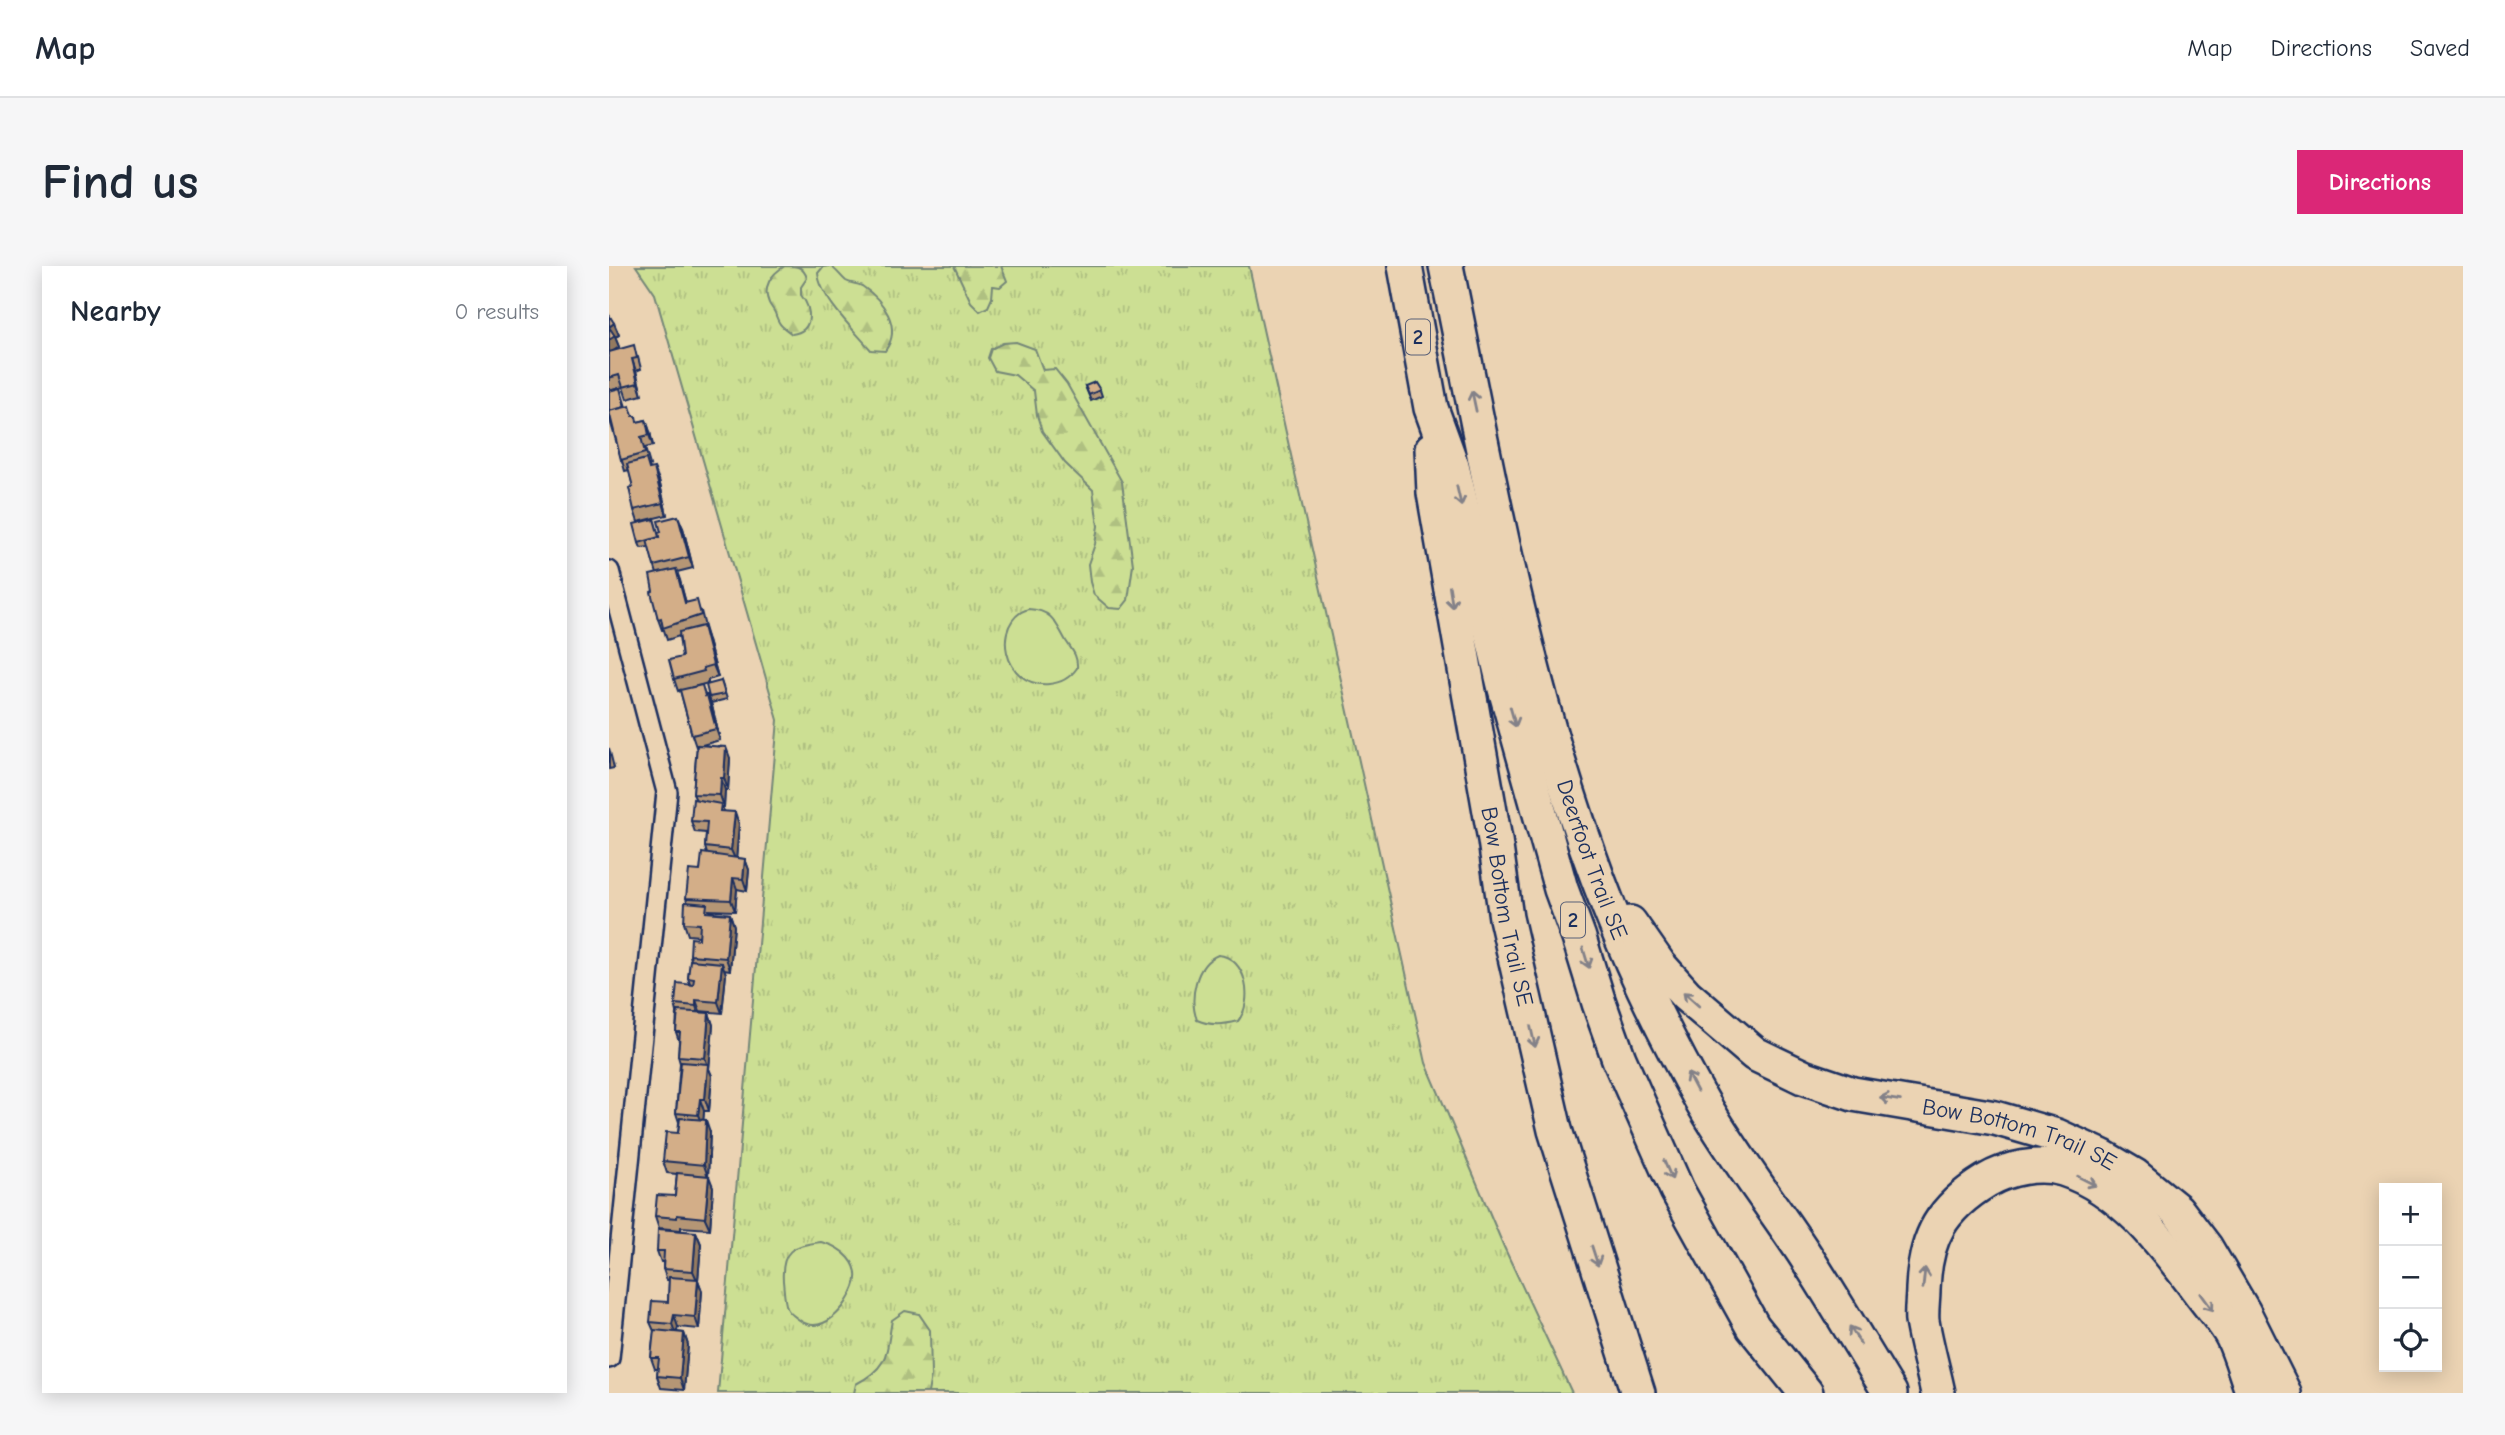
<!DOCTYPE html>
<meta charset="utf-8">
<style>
:root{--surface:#fff;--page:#f6f6f7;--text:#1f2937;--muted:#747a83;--line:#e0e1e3;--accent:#db2777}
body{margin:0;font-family:"Comic Neue",sans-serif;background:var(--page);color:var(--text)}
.controls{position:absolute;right:21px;bottom:21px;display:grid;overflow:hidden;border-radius:0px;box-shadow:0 4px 18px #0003}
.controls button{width:63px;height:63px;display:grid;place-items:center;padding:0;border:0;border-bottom:2px solid var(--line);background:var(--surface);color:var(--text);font:35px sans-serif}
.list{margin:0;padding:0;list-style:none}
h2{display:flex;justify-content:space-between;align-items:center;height:91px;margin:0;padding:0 28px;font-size:30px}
h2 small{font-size:23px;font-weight:400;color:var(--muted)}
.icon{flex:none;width:38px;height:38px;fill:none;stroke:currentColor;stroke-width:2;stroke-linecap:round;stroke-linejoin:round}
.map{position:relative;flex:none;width:1854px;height:1127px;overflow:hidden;border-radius:0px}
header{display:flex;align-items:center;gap:42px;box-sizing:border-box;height:98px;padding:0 35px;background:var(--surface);border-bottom:2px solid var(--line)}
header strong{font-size:33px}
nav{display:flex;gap:38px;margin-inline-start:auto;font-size:24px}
.intro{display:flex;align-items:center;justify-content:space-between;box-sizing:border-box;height:168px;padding:0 42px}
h1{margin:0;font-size:49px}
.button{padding:18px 32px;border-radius:0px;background:var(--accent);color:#fff;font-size:24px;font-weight:700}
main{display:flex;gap:42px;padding:0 42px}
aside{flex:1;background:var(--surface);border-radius:0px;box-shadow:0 4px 18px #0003}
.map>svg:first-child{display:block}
.grass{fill:url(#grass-tufts);stroke:#748778;stroke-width:2}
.forest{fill:url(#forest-firs);stroke:#748778;stroke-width:2}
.park{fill:#ccdf93;stroke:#748778;stroke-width:2}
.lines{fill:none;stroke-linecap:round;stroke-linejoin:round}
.minor-casing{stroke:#1b2f5e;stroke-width:24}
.motorway-casing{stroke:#1b2f5e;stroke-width:38}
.minor{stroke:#ebd3b3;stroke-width:19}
.motorway{stroke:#ebd3b3;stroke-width:33}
.wall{fill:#b59675;stroke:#1b2f5e;stroke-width:2}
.shaded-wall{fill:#947a5f;stroke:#1b2f5e;stroke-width:2}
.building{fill:#d3ae88;stroke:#1b2f5e;stroke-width:2}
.oneway{stroke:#838188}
.labels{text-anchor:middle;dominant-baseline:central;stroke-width:7;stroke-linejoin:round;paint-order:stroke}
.shield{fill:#ebd3b3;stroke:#596078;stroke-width:2}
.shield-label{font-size:21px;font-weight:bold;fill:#1b2f5e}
.street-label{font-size:23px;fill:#1b2f5e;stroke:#ebd3b3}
</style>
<header>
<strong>Map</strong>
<nav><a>Map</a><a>Directions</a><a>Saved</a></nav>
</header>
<div class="intro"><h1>Find us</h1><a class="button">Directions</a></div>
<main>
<aside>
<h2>Nearby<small>0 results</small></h2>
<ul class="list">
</ul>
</aside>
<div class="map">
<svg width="1854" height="1127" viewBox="0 0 1854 1127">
<defs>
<pattern id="grass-tufts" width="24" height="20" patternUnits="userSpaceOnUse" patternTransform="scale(1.75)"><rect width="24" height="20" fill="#ccdf93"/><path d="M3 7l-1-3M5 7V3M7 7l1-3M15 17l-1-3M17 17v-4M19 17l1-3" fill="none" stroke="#afc081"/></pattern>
<pattern id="forest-firs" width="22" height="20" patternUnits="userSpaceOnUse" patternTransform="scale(1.75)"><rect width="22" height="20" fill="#ccdf93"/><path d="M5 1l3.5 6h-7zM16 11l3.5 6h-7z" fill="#afc081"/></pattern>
</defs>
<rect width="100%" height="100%" fill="#ebd3b3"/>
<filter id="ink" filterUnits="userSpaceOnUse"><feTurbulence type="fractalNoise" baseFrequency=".0143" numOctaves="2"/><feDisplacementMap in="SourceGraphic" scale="14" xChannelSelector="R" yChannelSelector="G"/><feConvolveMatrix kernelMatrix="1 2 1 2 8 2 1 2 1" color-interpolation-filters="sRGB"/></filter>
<g filter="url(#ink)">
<path class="grass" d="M27 0H640L817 797 895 981 963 1127H109L169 454 46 28Z"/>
<g class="forest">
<path d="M176 0C188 0 194 0 198 12L192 21V29C203 43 205 65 183 68 172 60 170 59 166 47 165 44 161 40 160 37 153 21 162 8 176 0Z"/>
<path d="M221 0C228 4 231 10 237 15 242 18 247 17 253 20 274 34 294 61 276 85L262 84C246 65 211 32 209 7L214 1Z"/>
<path d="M345 0H392L398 15 391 21 384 20 383 32 379 41 371 45 362 36Z"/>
<path d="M407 76 426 83 434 104 446 103 458 118 513 216 524 299 519 334 512 343 500 342 485 329 481 316 479 298 486 278 489 260 484 224 456 197 433 165 428 149 425 125 406 109 386 105 379 92 382 83 394 77Z"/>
<path d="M296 1045 310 1048 321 1064 322 1110 319 1127H245L247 1118C280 1101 277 1088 283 1054Z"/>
</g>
<g class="park">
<path d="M419 343C444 344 447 358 457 375 463 384 469 390 468 402 461 412 453 417 440 418 393 422 382 355 419 343Z"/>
<path d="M609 689C638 691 645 736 629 755 615 759 601 760 588 754 580 733 586 698 609 689Z"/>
<path d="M212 976C233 981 254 998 245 1021 238 1041 213 1072 189 1053 185 1050 180 1047 178 1042 175 1034 175 1023 174 1015 172 985 183 979 212 976Z"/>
</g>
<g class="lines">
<g class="minor-casing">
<path id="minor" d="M0 305 58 526 0 1092"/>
</g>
<g class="motorway-casing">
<g id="motorway">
<path d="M796 0 822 142 843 200 895 419 952 623 970 672 990 737 1010 793 1068 924 1144 1061 1197 1127"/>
<path id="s1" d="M837 0C887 245 928 494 1035 723 1053 761 1073 800 1094 837 1124 889 1161 936 1194 986 1224 1032 1252 1080 1281 1127"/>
<path id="s2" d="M823 183 825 227 886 574 897 652 946 864 1029 1127"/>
<path id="s3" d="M1021 657 1051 700 1077 729 1146 788 1194 811 1244 828 1386 852 1448 870 1492 890 1526 910 1568 944 1597 982 1634 1045 1675 1127"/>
<path d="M1329 1127C1324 1103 1317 1079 1313 1055 1312 1044 1314 1033 1314 1023 1316 970 1333 942 1377 915 1399 902 1429 896 1454 903 1515 923 1556 980 1593 1029 1603 1043 1617 1057 1624 1072 1632 1089 1637 1109 1644 1127"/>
</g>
</g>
<use href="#minor" class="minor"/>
<use href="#motorway" class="motorway"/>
</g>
<g class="wall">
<path d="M0 49 10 69 6 71 10 81 6 84 29 91 32 103 27 105 33 129 18 133 14 121 0 125Z"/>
<path d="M476 120 491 124 493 130 482 135Z"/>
<path d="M0 125 13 128 17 141 29 156 37 154 41 166 44 180 36 182 41 199H40L41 203 50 214 58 249 29 256 25 244 24 221 20 204 16 205 0 151Z"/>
<path d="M45 253 49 267 74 262 84 302 68 306 77 337 92 345 96 361H95L109 411 99 414V417L84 421 97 429H98L103 440 111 474 93 479 121 492 119 524H116L115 541H113L115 545 130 558 127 592 136 593 140 604 138 625 128 623 126 645 100 644 101 646 121 648 125 660 121 704 115 703 117 708 113 747 91 745V747H100L104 759 100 803 103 810 100 845H95L94 854 101 866 99 910 104 921 101 963 72 961V964L50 962 46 950 66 930 68 908 58 907 54 895 69 867 70 856 67 847 71 797 69 790 70 775 67 766 68 746 66 738 81 718 79 712 82 694 81 689 90 673V670L79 669 75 657 79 637 77 632 91 605 98 588 96 581 97 567 86 566 82 555 87 534 84 528 88 480 87 481 83 469 71 424 69 425 65 413 73 391 70 370 58 374 55 364H53L49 353 44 325 48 308 40 281 32 282 30 277Z"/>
<path d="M112 415 118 433 102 437 100 431Z"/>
<path d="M0 482 5 502 0 503Z"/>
<path d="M87 966 92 978 89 1014 93 1025 90 1063 69 1061 67 1066 75 1067 79 1079 75 1124 52 1122 48 1110 49 1103H46L42 1092 45 1065 41 1056 59 1036 60 1014H58L54 1003V996H52L48 985Z"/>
</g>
<g class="shaded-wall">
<path d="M5 57 10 69 6 71 10 81 0 88V61Z"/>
<path d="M23 93 27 105 33 129 29 117Z"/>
<path d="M37 154 41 166 44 180 40 169Z"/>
<path d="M45 202 50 214 58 249 54 237Z"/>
<path d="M69 250 74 262 84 302 80 291Z"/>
<path d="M67 303 71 314 80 349 76 337Z"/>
<path d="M94 360 98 371 109 411 104 399Z"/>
<path d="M98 429 103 440 111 474 107 463Z"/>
<path d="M117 481 121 492 119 524 115 512Z"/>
<path d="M112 512 116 524 115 541 111 529Z"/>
<path d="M126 546 130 558 127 595 122 584Z"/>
<path d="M136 593 140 604 138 625 134 613Z"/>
<path d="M124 612 128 623 126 645 122 634Z"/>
<path d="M121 648 125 660 121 704 117 692Z"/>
<path d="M113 697 117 708 113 747 109 736Z"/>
<path d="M87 734 91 745V752L87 740Z"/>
<path d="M100 747 104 759 100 803 103 810 100 845 96 833 99 800 96 792Z"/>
<path d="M91 833 95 845 94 860 89 849Z"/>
<path d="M97 854 101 866 99 911 95 899Z"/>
<path d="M100 910 104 921 101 963 96 952Z"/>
<path d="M87 966 92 978 89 1014 93 1025 90 1063 86 1051 89 1016 84 1005Z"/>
<path d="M65 1049 69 1061 67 1069 63 1058Z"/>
<path d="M75 1067 79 1079 75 1124 71 1112Z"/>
</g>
<g class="building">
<path d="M0 49 5 57 0 61 6 70 0 74Z"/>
<path d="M25 79 28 92 23 93 29 117 14 121 10 109 0 112V86Z"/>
<path d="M486 116 491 124 480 129 476 120Z"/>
<path d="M11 122 16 141 0 145V125Z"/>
<path d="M21 140 24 150H27L28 156 37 154 40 169 32 171 36 187 12 194 0 145Z"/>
<path d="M37 193 40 203 45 202 54 237 25 244 20 222 24 221 18 198Z"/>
<path d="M69 250 80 291 45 300 38 274 50 271 49 267 52 266 49 255Z"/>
<path d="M45 253 50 271 30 277 25 258Z"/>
<path d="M67 303 76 337 88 334 92 349 54 362 52 352 49 353 42 326 44 325 41 309Z"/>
<path d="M94 360 104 399 94 402 95 405 65 413 60 394 73 391 70 366Z"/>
<path d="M112 415 116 428 100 431 97 419Z"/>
<path d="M93 419 96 430 98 429 107 463 83 469 71 424Z"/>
<path d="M88 479 117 481 115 512H112L111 529 84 528Z"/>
<path d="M84 533 112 538 111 545 126 546 122 584 96 581 98 556 82 555Z"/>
<path d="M93 587 136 593 134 613 124 612 122 634 77 632 80 604 91 605Z"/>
<path d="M76 636 98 638 97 646 121 648 117 692 81 689 82 672 90 673 91 658 75 657Z"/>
<path d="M81 694 113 697 109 736 87 734V740L66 738 68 717 84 719 85 713 79 712Z"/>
<path d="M69 745 100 747 96 792 69 790 71 766H67Z"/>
<path d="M72 796 99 798 96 833H91L89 849 67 847Z"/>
<path d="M71 852 97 854 95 899 54 895 57 866 69 867Z"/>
<path d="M68 907 100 910 96 952 68 949V952L46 950 48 929 66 930Z"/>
<path d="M49 963 87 966 84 1005 54 1003 55 985H48Z"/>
<path d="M60 1011 89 1013 86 1051 65 1049 63 1058 41 1056 43 1035 59 1036Z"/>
<path d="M45 1064 75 1067 71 1112 48 1110 50 1092H42Z"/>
</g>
<defs><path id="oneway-shaft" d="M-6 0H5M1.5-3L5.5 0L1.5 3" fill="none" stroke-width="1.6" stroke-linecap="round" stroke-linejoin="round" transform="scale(1.75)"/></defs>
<g class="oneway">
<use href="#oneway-shaft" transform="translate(865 135) rotate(-102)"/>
<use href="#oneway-shaft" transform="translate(850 230) rotate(77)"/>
<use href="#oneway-shaft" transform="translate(842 331) rotate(81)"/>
<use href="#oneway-shaft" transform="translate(904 451) rotate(74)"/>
<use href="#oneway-shaft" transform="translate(977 692) rotate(73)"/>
<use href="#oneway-shaft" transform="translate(1082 733) rotate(-138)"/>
<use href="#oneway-shaft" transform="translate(924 771) rotate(77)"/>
<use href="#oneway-shaft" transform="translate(1083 816) rotate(-118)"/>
<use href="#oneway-shaft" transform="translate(1281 833) rotate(-171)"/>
<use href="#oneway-shaft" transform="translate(1059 904) rotate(66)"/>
<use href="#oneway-shaft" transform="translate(1478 915) rotate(27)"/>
<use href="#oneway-shaft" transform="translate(986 990) rotate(72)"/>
<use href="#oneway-shaft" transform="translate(1315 1012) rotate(-84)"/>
<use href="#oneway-shaft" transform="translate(1598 1036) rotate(54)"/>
<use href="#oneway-shaft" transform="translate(1246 1069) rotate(-122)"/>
</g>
</g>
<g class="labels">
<g class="shield">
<rect x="797" y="53.5" width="24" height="35" rx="5"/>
<rect x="952" y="636.5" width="24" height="35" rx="5"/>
</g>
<g class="shield-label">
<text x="809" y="71">2</text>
<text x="964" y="654">2</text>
</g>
<g class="street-label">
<text stroke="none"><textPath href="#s1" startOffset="612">Deerfoot Trail SE</textPath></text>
<text stroke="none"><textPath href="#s2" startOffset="464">Bow Bottom Trail SE</textPath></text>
<text stroke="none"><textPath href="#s3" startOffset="460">Bow Bottom Trail SE</textPath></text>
</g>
</g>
</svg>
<div class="controls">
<button>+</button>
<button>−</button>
<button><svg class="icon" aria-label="locate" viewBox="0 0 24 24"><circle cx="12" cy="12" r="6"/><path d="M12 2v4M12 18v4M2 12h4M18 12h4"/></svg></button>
</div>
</div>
</main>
